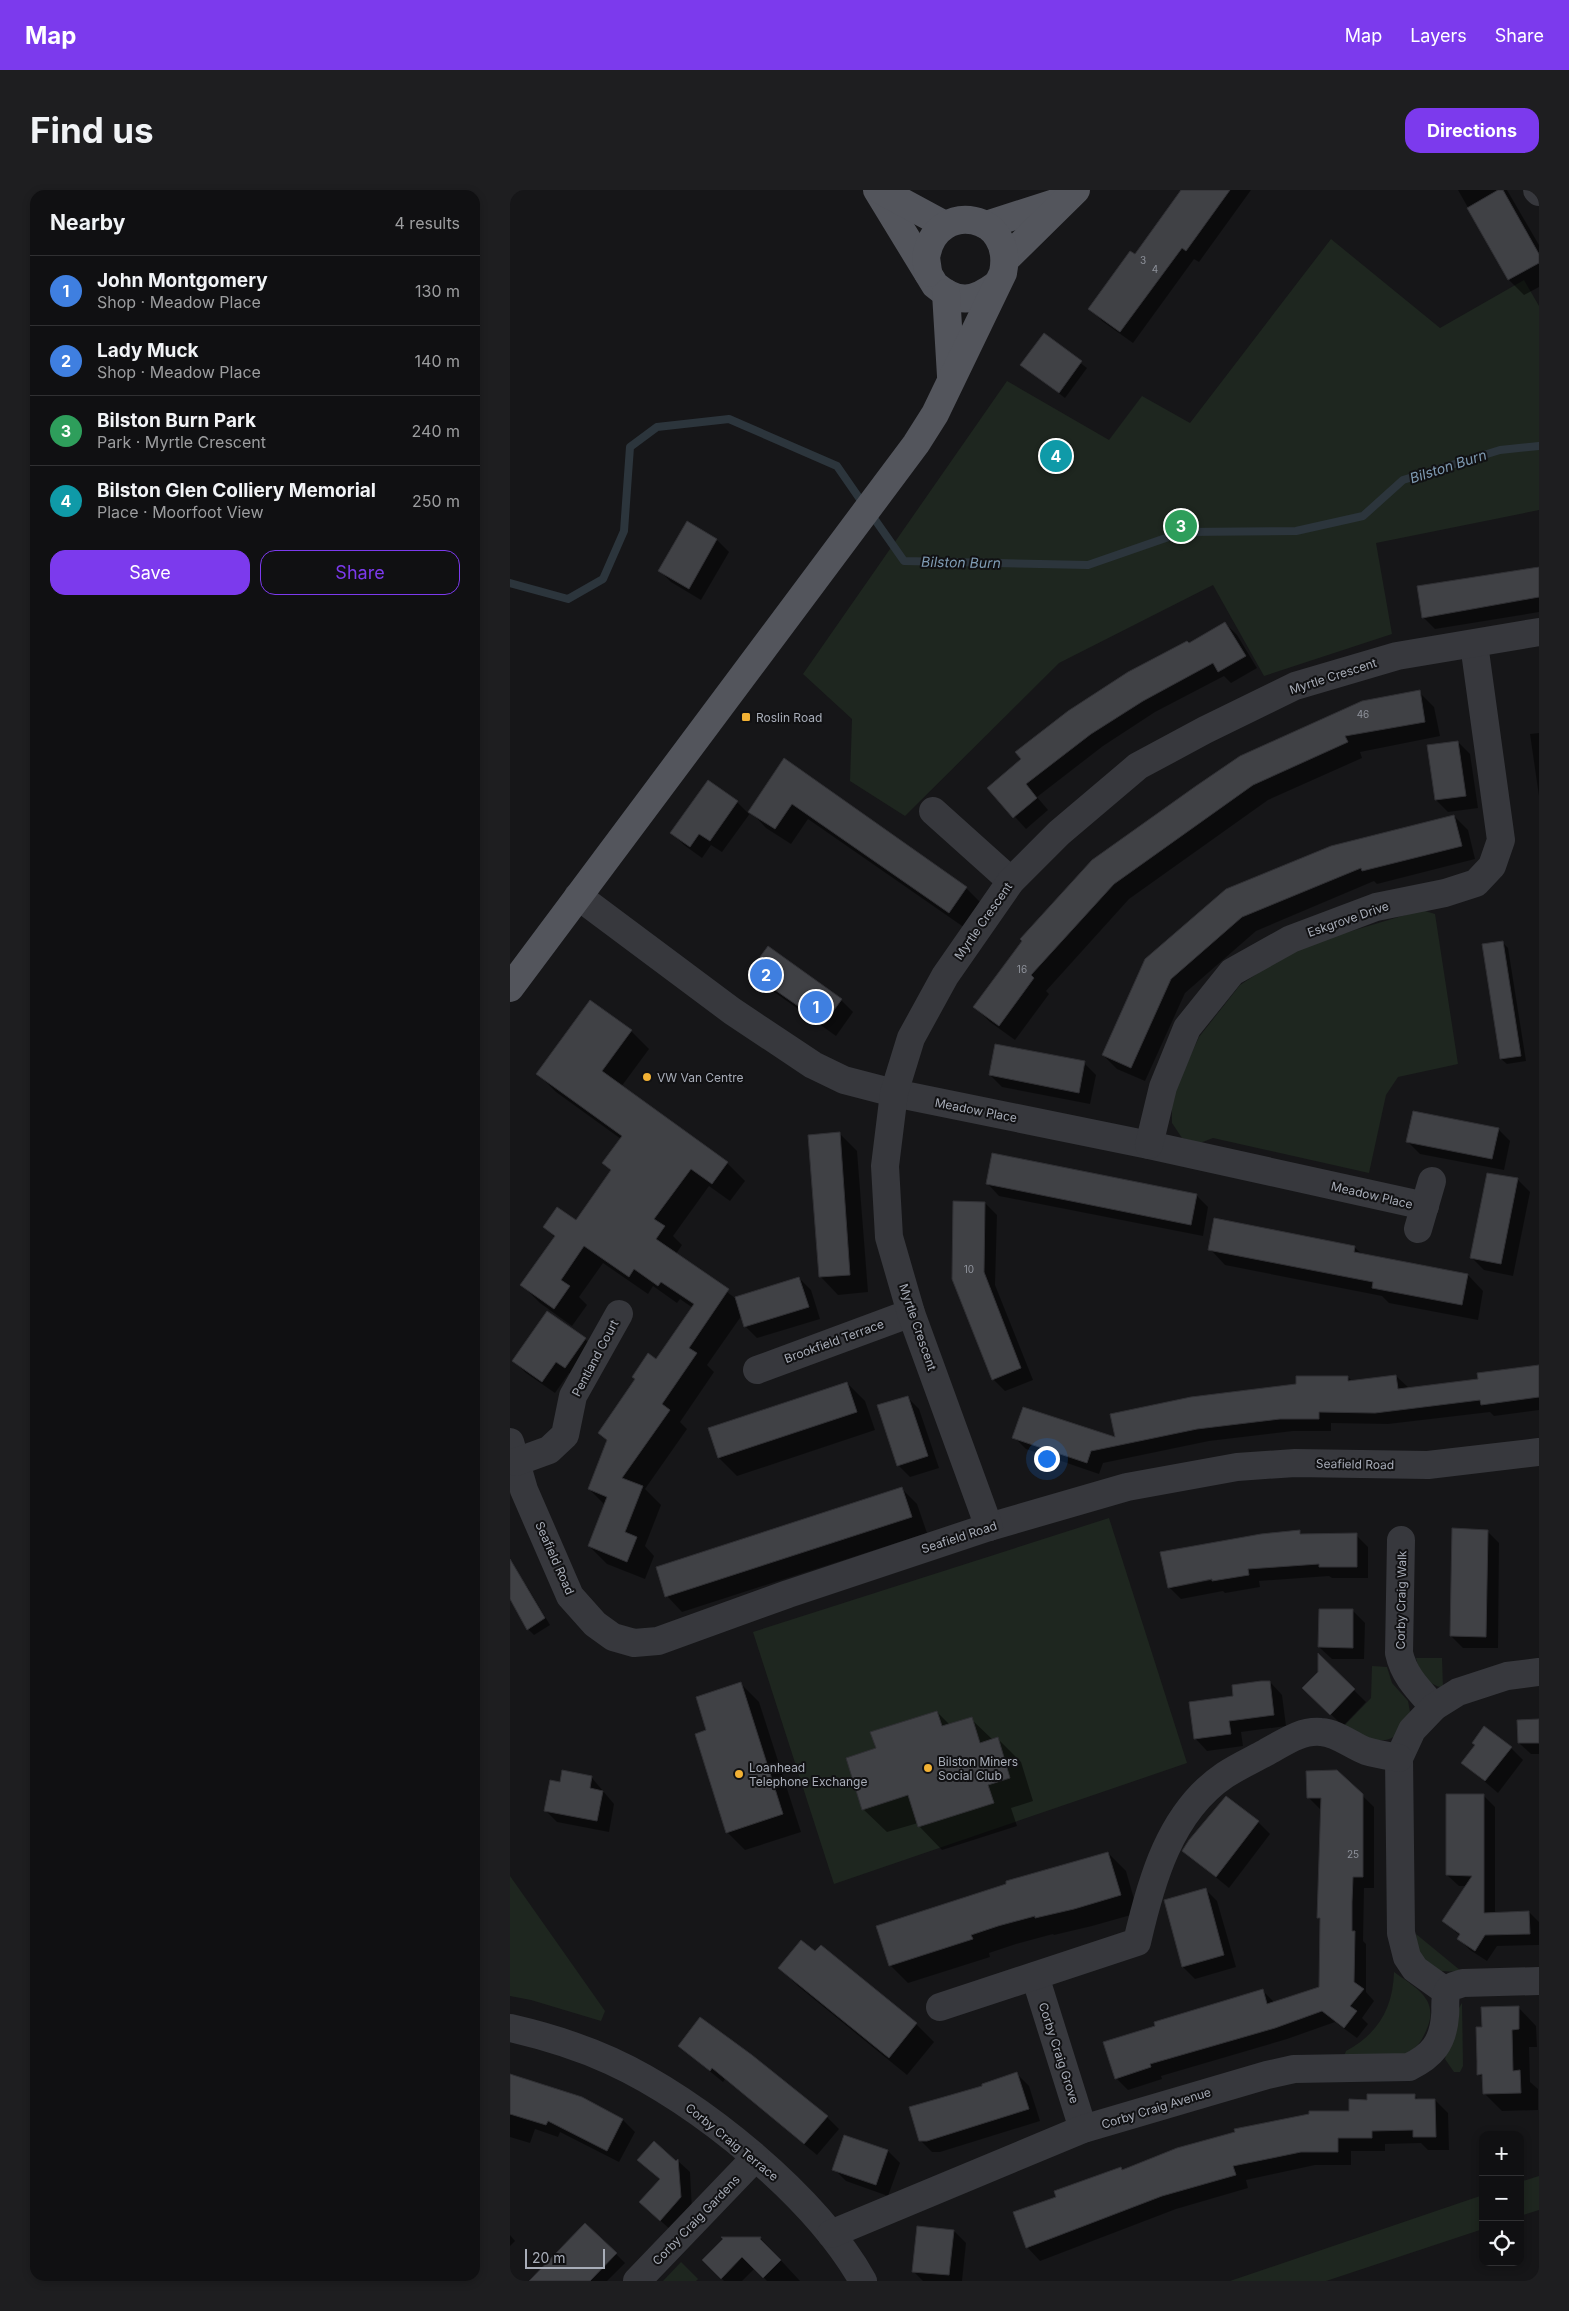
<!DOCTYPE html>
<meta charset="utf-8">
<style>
:root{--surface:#101012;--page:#1e1e20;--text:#f1f3f6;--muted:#9c9d9f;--line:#303032;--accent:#7c3aed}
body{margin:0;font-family:Inter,sans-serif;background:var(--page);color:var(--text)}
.controls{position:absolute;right:15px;bottom:15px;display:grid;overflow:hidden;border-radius:10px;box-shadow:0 2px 8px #0003}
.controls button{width:45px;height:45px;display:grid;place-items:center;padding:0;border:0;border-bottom:1px solid var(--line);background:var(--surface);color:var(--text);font:25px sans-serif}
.scale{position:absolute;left:15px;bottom:12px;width:80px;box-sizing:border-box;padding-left:5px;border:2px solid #a8adb8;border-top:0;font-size:14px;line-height:18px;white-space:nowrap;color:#a8adb8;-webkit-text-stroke:4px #111113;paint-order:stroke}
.you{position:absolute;left:536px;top:1268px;width:18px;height:18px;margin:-12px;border:4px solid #fff;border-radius:50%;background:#1a73e8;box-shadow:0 0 0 8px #1a73e833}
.badge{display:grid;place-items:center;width:32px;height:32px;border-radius:50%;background:var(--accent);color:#fff;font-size:16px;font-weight:700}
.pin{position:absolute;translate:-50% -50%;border:2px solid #fff;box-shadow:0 1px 5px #0006}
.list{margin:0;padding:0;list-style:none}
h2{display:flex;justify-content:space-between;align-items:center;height:65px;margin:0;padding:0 20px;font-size:21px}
h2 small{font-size:16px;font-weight:400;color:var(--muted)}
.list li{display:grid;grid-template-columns:32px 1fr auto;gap:15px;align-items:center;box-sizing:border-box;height:70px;padding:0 20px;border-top:1px solid var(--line)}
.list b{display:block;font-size:19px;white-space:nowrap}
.list p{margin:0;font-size:16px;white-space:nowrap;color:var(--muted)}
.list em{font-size:16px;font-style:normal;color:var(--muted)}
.actions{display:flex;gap:10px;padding:15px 20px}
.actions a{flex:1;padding:11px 0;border:1px solid var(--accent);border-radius:15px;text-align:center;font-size:18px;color:var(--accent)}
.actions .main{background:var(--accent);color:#fff}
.icon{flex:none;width:28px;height:28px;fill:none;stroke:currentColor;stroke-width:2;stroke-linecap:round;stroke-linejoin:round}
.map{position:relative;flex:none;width:1029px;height:2091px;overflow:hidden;border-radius:15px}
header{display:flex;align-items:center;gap:30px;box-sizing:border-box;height:70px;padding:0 25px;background:var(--accent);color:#fff}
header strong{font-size:24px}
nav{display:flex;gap:28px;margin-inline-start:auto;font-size:18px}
.intro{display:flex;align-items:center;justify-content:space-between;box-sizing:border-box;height:120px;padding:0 30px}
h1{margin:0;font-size:35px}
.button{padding:12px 22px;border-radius:15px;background:var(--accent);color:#fff;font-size:18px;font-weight:700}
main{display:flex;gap:30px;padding:0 30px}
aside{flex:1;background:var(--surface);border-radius:15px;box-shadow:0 2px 8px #0003}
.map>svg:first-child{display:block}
.green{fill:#1e261f}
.shadow{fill:#0007;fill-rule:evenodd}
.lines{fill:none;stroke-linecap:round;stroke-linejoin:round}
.stream{stroke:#2c353c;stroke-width:8}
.building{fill:#404145;stroke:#303034}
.minor{stroke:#37383d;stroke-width:28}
.major{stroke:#53555c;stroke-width:28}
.poi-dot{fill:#f2b134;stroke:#111113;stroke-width:2}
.labels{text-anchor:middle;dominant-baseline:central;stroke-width:4;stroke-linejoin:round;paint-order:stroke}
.number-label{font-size:10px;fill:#8e929b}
.street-label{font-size:12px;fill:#a8adb8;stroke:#111113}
.poi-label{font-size:12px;fill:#a8adb8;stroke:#111113;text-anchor:start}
.water-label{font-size:14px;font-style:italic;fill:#7f9bb3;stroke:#111113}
</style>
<header>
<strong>Map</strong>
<nav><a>Map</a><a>Layers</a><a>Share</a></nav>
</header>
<div class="intro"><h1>Find us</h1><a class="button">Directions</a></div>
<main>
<aside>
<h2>Nearby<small>4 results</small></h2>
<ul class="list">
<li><span class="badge" style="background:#3f7fe0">1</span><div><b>John Montgomery</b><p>Shop · Meadow Place</p></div><em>130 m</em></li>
<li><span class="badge" style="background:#3f7fe0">2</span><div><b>Lady Muck</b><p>Shop · Meadow Place</p></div><em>140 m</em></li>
<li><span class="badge" style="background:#2e9e5b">3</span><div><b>Bilston Burn Park</b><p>Park · Myrtle Crescent</p></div><em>240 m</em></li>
<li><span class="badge" style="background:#0f9aa8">4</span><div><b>Bilston Glen Colliery Memorial</b><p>Place · Moorfoot View</p></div><em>250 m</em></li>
</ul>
<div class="actions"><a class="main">Save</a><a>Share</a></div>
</aside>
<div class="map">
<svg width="1029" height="2091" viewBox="0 0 1029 2091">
<rect width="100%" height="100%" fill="#161618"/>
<g class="green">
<path d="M821 49 930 138 1014 90 1029 116V320L866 353 882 444 754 486 703 395 549 473 395 626 340 591 342 529 293 484 497 191 599 250 632 206 680 233Z"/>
<path d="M912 720 925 724 948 874 888 887 876 905 859 983 703 948 690 953 672 948 662 933V906L689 847 730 795 788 757Z"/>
<path d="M599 1328 677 1573 324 1694 243 1442Z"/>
<path d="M906 1468H932L933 1498C917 1494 909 1483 906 1468Z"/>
<path d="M862 1476 877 1477 882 1493 898 1511 900 1522C897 1529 893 1538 888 1543 874 1559 847 1545 832 1538L861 1508Z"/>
<path d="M0 1686 95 1821 91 1831 21 1810 0 1806Z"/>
<path d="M906 1744 951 1781C920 1783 908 1779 906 1744Z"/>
<path d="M884 1782C909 1800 932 1811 914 1845 910 1854 902 1863 892 1865 876 1869 851 1866 834 1866L836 1861C868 1844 883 1818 884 1782Z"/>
<path d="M952 1813 953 1876 950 1882H944L935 1869 946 1823Z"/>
<path d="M1029 1986V2020L1010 2026V1992Z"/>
<path d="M973 2005V2039L816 2091H720Z"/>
<path d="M171 2072 188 2089 186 2091H153Z"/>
</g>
<g class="shadow">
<path d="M673 0H741L689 72 684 69 623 153 592 131 580 118 625 66Z"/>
<path d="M948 0H997L1029 55V97L1014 105 999 90Z"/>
<path d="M534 145 577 178 555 208 512 175Z"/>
<path d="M177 333 207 350 219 362 191 410 161 392 149 380Z"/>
<path d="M1029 376V422L925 439 913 427Z"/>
<path d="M715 433 727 445 747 478 721 493 714 486 645 522 593 556 527 607 538 620 516 639 479 598 679 454Z"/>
<path d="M909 502 924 517 930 546 850 562 852 568 758 610 619 709 536 801 539 804 505 850 480 832 465 817 730 567Z"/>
<path d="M1029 543V606L1020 544Z"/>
<path d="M948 552 960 564 968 618 938 622 926 610 918 557Z"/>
<path d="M274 570 456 698 472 714 455 738 298 629 281 654 256 638 241 622 212 662 201 655 192 668 174 655 162 643 198 592 227 612 239 624Z"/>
<path d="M944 626 958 640 965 669 867 694 864 691 746 741 675 803 635 891 607 879 593 865 636 770Z"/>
<path d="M992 752 998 758 1016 871 997 874 991 869Z"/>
<path d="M241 782 331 810 343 822 326 846 253 794Z"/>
<path d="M121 841 139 859 111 897 217 973 235 991 220 1011 199 996 163 1046 172 1055 166 1064 225 1108 289 1088 301 1100 310 1129 247 1148 235 1136 232 1125 197 1175 204 1182 170 1232 177 1239 135 1299 151 1315 135 1356 144 1366 135 1389 97 1374 79 1356 95 1315 79 1299 98 1251 89 1243 146 1171 183 1118 170 1109 167 1113 143 1096 138 1104 93 1073 69 1107 77 1115 62 1136 30 1113 12 1095 45 1048 35 1037 66 1031 102 981 93 973 111 949 46 902 28 884Z"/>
<path d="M574 873 586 885 580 914 492 897 480 885Z"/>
<path d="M988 939 1000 951 994 980 910 964 898 952Z"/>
<path d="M329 943 347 961 358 1102 328 1105 310 1086Z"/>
<path d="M1008 990 1020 1002 1003 1086 974 1080 962 1068Z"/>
<path d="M477 993 686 1005 698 1017 693 1046 489 1006Z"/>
<path d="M475 1013 487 1025 485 1095 523 1190 495 1201 483 1189 443 1088Z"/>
<path d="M844 1057 852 1064 958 1085 973 1101 968 1130 879 1113 872 1106 715 1075 700 1059Z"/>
<path d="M75 1149 87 1161 67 1189 59 1183 45 1203 16 1183 4 1171Z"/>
<path d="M1029 1176V1220L984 1226 980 1222 878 1234 821 1233V1241H783L699 1251 593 1273 589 1284 516 1259 504 1247 606 1249 838 1187 842 1191 886 1186 899 1198 969 1190Z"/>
<path d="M337 1193 355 1211 365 1240 227 1286 209 1268 199 1239Z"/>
<path d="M397 1207 409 1219 429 1278 400 1287 388 1275Z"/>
<path d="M391 1298 407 1314 417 1343 172 1422 157 1406Z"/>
<path d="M977 1341 989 1353 988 1458H953L941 1446Z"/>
<path d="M789 1342 793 1345H846L858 1357V1388H822L819 1386 749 1391 750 1397 715 1403 713 1401 671 1409 659 1397ZM708 1387V1389L666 1397V1395Z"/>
<path d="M13 1392 18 1398 40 1435 24 1445 18 1439 0 1406V1399Z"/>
<path d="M843 1421 855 1433 854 1469H822L809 1457Z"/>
<path d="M809 1466 856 1512 833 1536 794 1498 809 1482Z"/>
<path d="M760 1492 772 1505 776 1536 731 1542 733 1556 697 1561 685 1548 725 1507Z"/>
<path d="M231 1494 249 1512 291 1642 235 1660 217 1642 198 1541Z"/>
<path d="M427 1522 440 1535 461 1529 483 1550 488 1549 511 1572 523 1611 501 1618 507 1636 432 1660 409 1636 408 1633 377 1642 353 1619Z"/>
<path d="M1029 1531V1564H1021L1009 1553Z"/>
<path d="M1001 1558 1013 1570 988 1603 953 1573Z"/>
<path d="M827 1581 864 1617V1698H854L853 1751 856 1754V1802L864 1811 852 1828 858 1834 847 1848 825 1832 777 1849 651 1886 652 1889 618 1900 606 1888 752 1800 765 1813 810 1798 811 1731 808 1728 812 1619H810L798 1607Z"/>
<path d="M82 1588 104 1614 99 1642 47 1632 35 1620 51 1594Z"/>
<path d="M974 1606 985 1617V1724L1019 1722 1029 1732V1755L987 1756 977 1771 960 1760 949 1749 950 1746 934 1731 956 1696H949L937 1685Z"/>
<path d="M748 1632 760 1644 719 1698 674 1661Z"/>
<path d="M598 1663 616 1681 628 1723 582 1736 544 1745 543 1744 506 1754 479 1763 480 1767 398 1793 380 1775 498 1695Z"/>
<path d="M695 1699 707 1711 726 1777 685 1789 673 1777 655 1711Z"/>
<path d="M270 1778 406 1834 424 1852 397 1885 288 1796Z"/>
<path d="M1008 1817 1026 1836 1027 1857H1019L1020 1892 1028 1899V1920L992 1921 974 1903V1889L969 1884 973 1838Z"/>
<path d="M169 1856 317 1927 329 1939 307 1965 215 1889 213 1892Z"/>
<path d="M507 1884 519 1896 530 1931 430 1962H422L410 1950Z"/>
<path d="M0 1887 71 1908 113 1930 125 1942 109 1972 50 1942 48 1947 25 1939 20 1953 0 1947Z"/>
<path d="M904 1905 909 1910H925L938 1923 939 1960H918L911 1953 875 1954V1961H841V1975H805L736 1990 738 1998 666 2019 530 2071 517 2057 548 2007 610 1978 613 1981 840 1923 859 1911Z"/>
<path d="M335 1947 378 1961 390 1973 378 2006 336 1991 324 1979Z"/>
<path d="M129 1970 167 1972 168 1971 180 1982 182 2020 163 2042 143 2024 151 1990Z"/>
<path d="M444 2041 456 2053 452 2091H413L403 2081Z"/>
<path d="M0 2045 5 2051 0 2056Z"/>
<path d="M214 2049H251L290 2091H257L245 2078 232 2091H214L194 2070Z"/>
<path d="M103 2061 115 2073 97 2091H21Z"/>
</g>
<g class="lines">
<g class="stream">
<path d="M361 324 394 371 578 375 673 342 786 341 853 326 893 290 990 260 1029 256"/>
<path d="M0 393 58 409 93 389 114 341 120 257 147 237 219 229 327 276 354 315"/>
</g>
</g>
<g class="building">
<path d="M671 0H720L676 61 672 58 610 142 578 119 620 61 625 64Z"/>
<path d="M988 0H993L1029 64V73L998 90 957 18Z"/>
<path d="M534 143 572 171 549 203 510 175Z"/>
<path d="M177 331 207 349 179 399 148 381Z"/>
<path d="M1029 377V407L912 428 907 396Z"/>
<path d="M715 432 736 466 708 482 703 473 633 511 581 544 516 594 527 608 503 628 477 598 511 569 505 562 558 521 618 482 677 451 679 453Z"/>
<path d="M910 500 915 532 835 546 838 552 743 595 604 694 521 785 524 788 489 836 463 817 512 751 510 749 582 670 686 596 730 566 852 511Z"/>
<path d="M948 551 956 606 925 610 917 555Z"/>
<path d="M274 568 457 697 439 723 282 614 265 639 238 622Z"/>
<path d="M198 590 228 611 200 651 189 644 180 657 160 643Z"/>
<path d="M944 625 952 656 852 681 851 678 732 727 661 789 621 878 592 865 635 769 716 699 821 656Z"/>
<path d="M993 751 1011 866 990 869 972 754Z"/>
<path d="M258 756 332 809 314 834 239 782Z"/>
<path d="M80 810 122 840 92 881 218 972 202 994 181 979 144 1029 155 1036 146 1049 219 1099 179 1158 187 1163 152 1214 160 1220 112 1288 133 1296 115 1342 127 1347 117 1372 78 1356 97 1307 78 1299 97 1250 88 1243 125 1189 122 1187 138 1163 146 1169 184 1114 151 1092 148 1096 124 1079 119 1087 74 1056 51 1090 60 1096 44 1119 10 1095 45 1046 33 1037 47 1017 66 1030 101 980 92 973 112 946 26 884Z"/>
<path d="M485 854 575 871 569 903 479 885Z"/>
<path d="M903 921 989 938 982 969 896 952Z"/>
<path d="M330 942 340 1085 309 1087 298 945Z"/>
<path d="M482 963 687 1004 681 1035 476 994Z"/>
<path d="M977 983 1008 988 991 1074 960 1068Z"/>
<path d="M443 1011 475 1012 474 1082 511 1178 482 1190 442 1089Z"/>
<path d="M704 1028 845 1056 844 1062 958 1084 952 1115 862 1098 863 1092 698 1060Z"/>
<path d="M289 1087 299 1117 234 1137 225 1107Z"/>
<path d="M37 1121 76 1148 55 1178 46 1172 32 1192 2 1171Z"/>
<path d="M1029 1175V1207L971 1215 970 1210 865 1223 809 1222V1229H770L687 1239 581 1261 577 1273 502 1248 513 1217 605 1247 600 1224 681 1207 786 1194V1186H838V1191L886 1185 888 1199 968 1189 967 1183Z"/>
<path d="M337 1192 347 1222 208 1268 198 1238Z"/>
<path d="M398 1206 418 1266 387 1276 367 1215Z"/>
<path d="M392 1297 402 1327 155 1407 146 1377Z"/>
<path d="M942 1338 978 1340 976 1447 940 1446Z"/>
<path d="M790 1340V1344L847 1343V1377H809V1374L738 1379 739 1385 702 1391V1389L658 1398 650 1362 751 1344Z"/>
<path d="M0 1369 35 1428 17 1440 0 1409Z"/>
<path d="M809 1419H843V1458L808 1457Z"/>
<path d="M808 1463 845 1499 820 1525 792 1498 808 1482Z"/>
<path d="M751 1491H760L764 1525 719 1531 721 1544 684 1549 679 1512 723 1506 722 1495Z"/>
<path d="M231 1492 273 1624 216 1643 185 1544 196 1540 186 1507Z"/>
<path d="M427 1521 432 1536 462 1527 470 1553 488 1547 500 1588 478 1595 484 1613 408 1637 398 1605 352 1620 336 1568 366 1558 360 1542Z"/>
<path d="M1029 1529V1553H1008L1007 1530Z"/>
<path d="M974 1536 1002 1557 975 1591 951 1573 965 1555 962 1553Z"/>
<path d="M52 1580 82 1586 80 1598 93 1601 87 1631 34 1621 40 1590 50 1592Z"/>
<path d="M827 1580 853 1604V1687H843L842 1712V1741H845L844 1792 854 1799 840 1816 847 1821 834 1838 812 1821 765 1838 640 1874 641 1877 605 1889 593 1852 645 1836 644 1832 753 1799 757 1814 809 1797 810 1728H807L811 1608H797L796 1581Z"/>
<path d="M936 1604H974V1723L1019 1721 1020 1744 975 1745 965 1761 947 1749 950 1744 932 1731 962 1686 936 1685Z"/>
<path d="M716 1606 749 1631 706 1687 672 1661 679 1650Z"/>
<path d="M598 1662 611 1705 564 1719 525 1728V1726L488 1736 461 1745 463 1749 379 1776 366 1736 496 1694V1691Z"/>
<path d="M696 1698 714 1765 672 1777 654 1710Z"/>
<path d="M291 1750 305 1761 311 1755 407 1833 379 1868 268 1778Z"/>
<path d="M1009 1816V1839L1002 1840 1003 1881 1010 1880 1011 1903 973 1904 972 1884 967 1885V1872L966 1837H972L971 1817Z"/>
<path d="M190 1827 242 1865 318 1926 294 1954 202 1878 200 1881 168 1856Z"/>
<path d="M507 1882 519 1919 417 1951H409L399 1917 472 1896V1894Z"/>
<path d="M0 1884 72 1907 113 1929 97 1961 38 1931 36 1935 0 1924Z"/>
<path d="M857 1904H905V1909H925L926 1947H903V1940L862 1941V1948H828V1962H791L723 1976 726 1985 652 2006 516 2058 503 2022 546 2007 544 2001 611 1977 612 1980 667 1958 725 1942 724 1939 799 1924V1921H839V1909L857 1910Z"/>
<path d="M334 1945 378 1960 366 1995 322 1980Z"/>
<path d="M144 1951 166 1971 168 1969 171 2007 150 2031 129 2012 150 1989 127 1970Z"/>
<path d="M75 2033 107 2063 80 2091H19Z"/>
<path d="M407 2036 444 2040 439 2085 402 2082Z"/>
<path d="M211 2047H251L250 2049 271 2070 253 2088 232 2067 211 2089 192 2070 213 2049Z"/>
</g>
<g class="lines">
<g class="minor">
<path d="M1027 0 1029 2"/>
<path d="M423 621 501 691"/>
<path d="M68 706 222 821 303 875 334 890 384 903 639 955 915 1016"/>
<path d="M639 955 653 897 677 838 722 782 781 749 866 717 935 703 966 693 982 676 991 650 964 454"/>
<path d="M908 1039 922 991"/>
<path d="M247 1180 401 1123"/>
<path d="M0 1252 14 1300 60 1406 85 1434 103 1447 124 1453 148 1451 278 1404 479 1337 617 1297 727 1277 785 1273 918 1275 1029 1262"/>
<path d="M6 1272 39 1260 55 1245 63 1206 109 1124"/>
<path d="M479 1337 401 1123 379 1047 375 976 384 903 401 848 435 786 501 691 549 643 628 576 695 540 785 496 887 466 1029 442"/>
<path d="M891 1350 889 1463C894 1486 909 1500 924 1517"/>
<path d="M525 1786 573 1939"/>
<path d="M937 1802 905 1779 897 1767 891 1743 889 1568 902 1540 924 1517 948 1502 997 1486 1029 1482"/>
<path d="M430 1817 627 1752C641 1691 660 1622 715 1585 727 1577 742 1570 755 1563 772 1554 790 1540 811 1542 827 1543 841 1555 856 1561 866 1564 878 1566 889 1568"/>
<path d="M0 1838C35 1846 68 1856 101 1871 189 1911 306 2007 353 2091"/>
<path d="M321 2044 573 1939 757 1885 784 1879 899 1877C922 1866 933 1853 935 1826 936 1820 934 1809 937 1803 939 1796 947 1795 953 1793L1029 1791"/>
<path d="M127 2091 245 1968"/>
</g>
<g class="major">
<path d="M367 0 425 95C448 114 463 112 486 95"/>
<path d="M370 0 435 35"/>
<path d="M476 35 551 11"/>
<path d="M496 69 566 0"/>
<path d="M436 103 441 186"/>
<path d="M0 798 406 254 425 224 493 83C505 22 428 11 417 63 415 69 418 77 418 83"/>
</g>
</g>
<g class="poi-dot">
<rect x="231" y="522" width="10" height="10" rx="2.5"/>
<circle cx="137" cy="887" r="5"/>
<circle cx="418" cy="1578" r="5"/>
<circle cx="229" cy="1584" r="5"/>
</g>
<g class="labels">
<g class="number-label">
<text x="633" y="70">3</text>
<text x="645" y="79">4</text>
<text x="853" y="524">46</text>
<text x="512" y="779">16</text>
<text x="459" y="1079">10</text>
<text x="843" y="1664">25</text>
</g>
<g class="street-label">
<text transform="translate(823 486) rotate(-18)">Myrtle Crescent</text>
<text transform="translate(838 729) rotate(-19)">Eskgrove Drive</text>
<text transform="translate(473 731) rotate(-55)">Myrtle Crescent</text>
<text transform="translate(466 920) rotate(11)">Meadow Place</text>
<text transform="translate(862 1005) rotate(13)">Meadow Place</text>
<text transform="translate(408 1137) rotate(71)">Myrtle Crescent</text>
<text transform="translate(324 1151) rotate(-20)">Brookfield Terrace</text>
<text transform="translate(85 1168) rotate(-62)">Pentland Court</text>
<text transform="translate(845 1274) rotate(1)">Seafield Road</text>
<text transform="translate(449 1347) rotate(-18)">Seafield Road</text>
<text transform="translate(45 1368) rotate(66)">Seafield Road</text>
<text transform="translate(891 1410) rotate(-89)">Corby Craig Walk</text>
<text transform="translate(549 1863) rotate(72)">Corby Craig Grove</text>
<text transform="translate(646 1918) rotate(-17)">Corby Craig Avenue</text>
<text transform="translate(222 1952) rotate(39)">Corby Craig Terrace</text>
<text transform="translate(186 2030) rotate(-46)">Corby Craig Gardens</text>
</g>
<g class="poi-label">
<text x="246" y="527">Roslin Road</text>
<text x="147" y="887">VW Van Centre</text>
<text x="428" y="1571">Bilston Miners<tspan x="428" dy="14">Social Club</tspan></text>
<text x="239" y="1577">Loanhead<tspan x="239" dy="14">Telephone Exchange</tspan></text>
</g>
<g class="water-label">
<text transform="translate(938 276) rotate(-18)">Bilston Burn</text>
<text transform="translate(451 372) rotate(1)">Bilston Burn</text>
</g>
</g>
</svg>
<div class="controls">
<button>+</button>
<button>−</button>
<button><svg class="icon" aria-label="locate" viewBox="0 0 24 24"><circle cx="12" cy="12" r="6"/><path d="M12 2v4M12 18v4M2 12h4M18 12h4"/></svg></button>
</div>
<div class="scale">20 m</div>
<div class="you"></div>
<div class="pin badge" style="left:306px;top:817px;background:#3f7fe0">1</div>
<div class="pin badge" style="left:256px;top:785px;background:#3f7fe0">2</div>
<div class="pin badge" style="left:671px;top:336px;background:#2e9e5b">3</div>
<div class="pin badge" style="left:546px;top:266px;background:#0f9aa8">4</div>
</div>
</main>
